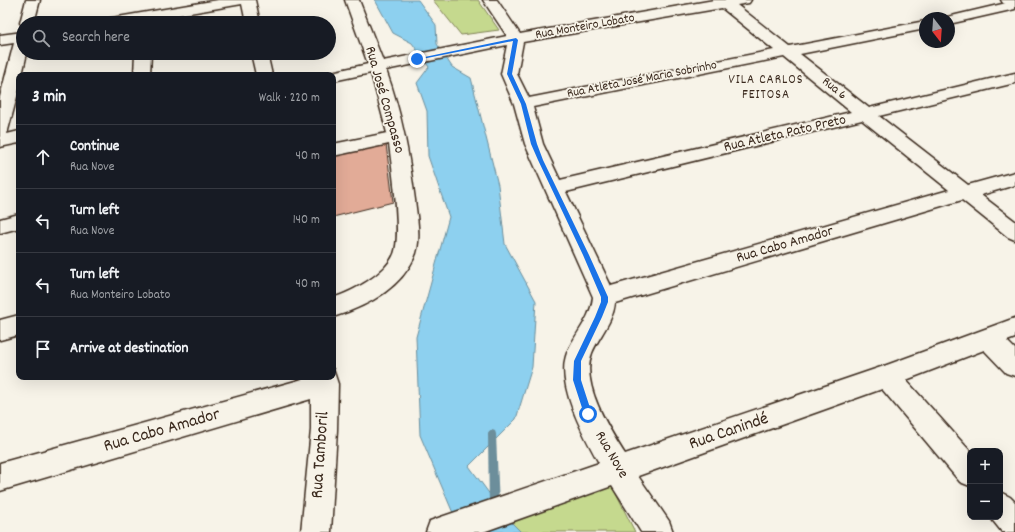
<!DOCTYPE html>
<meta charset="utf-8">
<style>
:root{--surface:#171b24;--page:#242831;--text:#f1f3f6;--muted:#9ea1a6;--line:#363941}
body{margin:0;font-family:Dekko,sans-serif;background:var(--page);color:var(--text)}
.controls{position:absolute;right:12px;bottom:12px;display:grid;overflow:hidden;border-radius:8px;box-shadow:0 4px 16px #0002}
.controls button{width:36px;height:36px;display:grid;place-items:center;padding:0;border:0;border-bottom:1px solid var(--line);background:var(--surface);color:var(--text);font:20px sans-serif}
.compass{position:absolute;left:919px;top:12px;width:36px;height:36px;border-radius:50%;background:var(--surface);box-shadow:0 4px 16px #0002;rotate:163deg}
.stop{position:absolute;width:12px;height:12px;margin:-9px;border:3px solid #1a73e8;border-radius:50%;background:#fff}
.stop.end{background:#1a73e8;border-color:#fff;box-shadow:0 1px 4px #0008}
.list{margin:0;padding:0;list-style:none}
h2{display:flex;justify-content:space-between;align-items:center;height:52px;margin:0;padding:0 16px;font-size:17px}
h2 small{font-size:13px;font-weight:400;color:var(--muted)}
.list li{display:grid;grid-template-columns:26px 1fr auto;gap:12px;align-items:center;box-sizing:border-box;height:64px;padding:0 16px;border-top:1px solid var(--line)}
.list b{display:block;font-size:15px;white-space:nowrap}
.list p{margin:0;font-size:13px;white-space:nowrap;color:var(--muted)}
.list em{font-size:13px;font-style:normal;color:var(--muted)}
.icon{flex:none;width:22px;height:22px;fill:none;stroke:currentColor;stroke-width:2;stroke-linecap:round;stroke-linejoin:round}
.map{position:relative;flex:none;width:1015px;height:532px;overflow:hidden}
.search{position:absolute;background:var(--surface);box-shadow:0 4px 16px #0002;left:16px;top:16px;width:320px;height:44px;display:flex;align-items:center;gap:10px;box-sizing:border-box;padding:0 14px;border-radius:22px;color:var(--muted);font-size:15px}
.panel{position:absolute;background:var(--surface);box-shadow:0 4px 16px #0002;left:16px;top:72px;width:320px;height:308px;border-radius:8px}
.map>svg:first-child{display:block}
.green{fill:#c5d98e;stroke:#808256}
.water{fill:#8dd0ef;stroke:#6c8e9b}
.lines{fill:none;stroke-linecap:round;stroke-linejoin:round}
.stream{fill:#6c8e9b;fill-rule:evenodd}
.building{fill:#e2ab97;stroke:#3b2a1e}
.street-casing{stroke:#3b2a1e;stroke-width:3}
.secondary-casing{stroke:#3b2a1e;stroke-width:3}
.street{fill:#f7f3e8;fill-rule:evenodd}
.secondary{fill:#f7f3e8;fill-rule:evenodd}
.route{fill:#1a73e8}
.labels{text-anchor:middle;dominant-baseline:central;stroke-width:3.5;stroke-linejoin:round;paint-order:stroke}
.far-street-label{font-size:13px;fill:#3b2a1e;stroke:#f7f3e8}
.far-neighbourhood-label{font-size:13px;letter-spacing:1px;fill:#3b2a1e;stroke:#f7f3e8}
.street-label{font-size:15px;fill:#3b2a1e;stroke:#f7f3e8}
.near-street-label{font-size:18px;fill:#3b2a1e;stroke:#f7f3e8}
</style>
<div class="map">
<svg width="1015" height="532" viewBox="0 0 1015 532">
<rect width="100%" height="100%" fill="#f7f3e8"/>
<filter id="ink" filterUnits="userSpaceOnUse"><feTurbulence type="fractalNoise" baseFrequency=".025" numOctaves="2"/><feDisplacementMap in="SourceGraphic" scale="8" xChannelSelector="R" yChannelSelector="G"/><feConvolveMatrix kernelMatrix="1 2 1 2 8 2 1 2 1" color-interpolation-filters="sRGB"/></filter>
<g filter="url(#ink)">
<g class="green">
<path d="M433 0H478L499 30 461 35Z"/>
<path d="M610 482 635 532H521L508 519Z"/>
</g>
<path class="water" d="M375 0H418L436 25 437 44 452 67 471 78 498 185 505 244 536 301 532 367 516 419 469 466 508 519 521 532H461L420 435 416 337 449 217 428 156 427 111 417 83 429 67 412 43 393 33Z"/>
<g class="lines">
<path class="stream" d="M492 430 495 431 496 434 499 508 497 511 494 513 491 511 489 508 488 434 489 431Z"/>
</g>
<path class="building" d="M386 144 393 202 333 217V156Z"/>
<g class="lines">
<g class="street-casing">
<g id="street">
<path d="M26 0H40L34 23H23V26L20 23Z"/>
<path d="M218 0H255L260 23H246L242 4 132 23H99L101 20 106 19Z"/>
<path d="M345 0H359L383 61 507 36 483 0H497L520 34 714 0H751L749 3 737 5 790 47 925 21V29L800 54 869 108 1015 73V83L879 116 968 185 1015 172V185L981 195 1015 221V240L1008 237 962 200 615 303C613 322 599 336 592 353 580 383 609 429 625 454L884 366 1015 318V338L1007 341 1015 349V376L1006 373 984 350 906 380 970 451V486L960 482 882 389 638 476 669 521 673 532H641L612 486 483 532H426L430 521 441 517 599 463C584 436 555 384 567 353 575 333 591 319 593 297L525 144 514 104 501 74 507 45 386 70C402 114 409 154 415 200 417 218 422 241 414 258 399 290 365 307 333 317V298C353 291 385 275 394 254 402 235 392 167 389 144L333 156V144L387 133 371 73 333 81V75H325L327 73 368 64ZM722 8 774 50 529 98 517 74 523 42ZM784 57 851 112 560 180 543 144 533 107ZM862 120 949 190 611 286 566 192Z"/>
<path d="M1015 1V9L949 24V18H943Z"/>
<path d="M23 32V53H27L22 75H19V89L7 134 19 131V143L0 147V97L14 43 0 45V35Z"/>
<path d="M135 53H151L150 75H134Z"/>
<path d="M251 53H267L272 75H256Z"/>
<path d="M19 214V228L0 233V219Z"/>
<path d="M19 315V335L0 340V320Z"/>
<path d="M333 369 338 384 337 430 331 532H301L311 430V399L0 491V463L310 377H333Z"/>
<path d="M1000 492 1010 497 1015 502V532H1002L990 517H1000Z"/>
</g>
</g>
<g class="secondary-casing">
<path id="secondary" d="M1001 0H1015V7L1003 3Z"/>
</g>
<use href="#street" class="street"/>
<use href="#secondary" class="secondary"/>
</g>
</g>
<path class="route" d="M516 38 518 40 512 74 526 104 537 144 543 160 589 255 608 297V302L602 317 581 361V380L592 414 588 417 584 414 573 380 574 361 595 317 601 302V297L583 255 538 160 531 144 521 104 507 74 513 41 417 60 415 59Z"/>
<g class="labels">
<g class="far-street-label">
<text transform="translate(585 27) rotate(-10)">Rua Monteiro Lobato</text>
<text transform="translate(642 80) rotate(-11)">Rua Atleta José Maria Sobrinho</text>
<text transform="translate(834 89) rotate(39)">Rua 6</text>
</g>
<g class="far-neighbourhood-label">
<text x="766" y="80">VILA CARLOS<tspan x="766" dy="15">FEITOSA</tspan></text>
</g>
<g class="street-label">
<text transform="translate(384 100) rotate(74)">Rua José Compasso</text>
<text transform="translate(785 134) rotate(-13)">Rua Atleta Pato Preto</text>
<text transform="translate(785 245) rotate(-16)">Rua Cabo Amador</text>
<text transform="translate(611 455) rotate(60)">Rua Nove</text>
</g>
<g class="near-street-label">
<text transform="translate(162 431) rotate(-16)">Rua Cabo Amador</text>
<text transform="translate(729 432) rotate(-19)">Rua Canindé</text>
<text transform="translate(321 455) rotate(-86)">Rua Tamboril</text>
</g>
</g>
</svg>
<div class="controls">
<button>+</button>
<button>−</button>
</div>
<svg class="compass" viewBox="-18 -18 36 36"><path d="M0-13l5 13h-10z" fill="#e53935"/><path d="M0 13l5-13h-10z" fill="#9ea1a6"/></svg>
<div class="stop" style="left:588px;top:414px"></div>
<div class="stop end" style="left:417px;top:59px"></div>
<div class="search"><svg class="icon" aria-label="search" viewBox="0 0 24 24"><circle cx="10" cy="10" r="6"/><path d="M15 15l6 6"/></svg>Search here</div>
<section class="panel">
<h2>3 min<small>Walk · 220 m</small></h2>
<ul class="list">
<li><svg class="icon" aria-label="ahead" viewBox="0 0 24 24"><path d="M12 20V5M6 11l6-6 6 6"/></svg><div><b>Continue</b><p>Rua Nove</p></div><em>40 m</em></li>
<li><svg class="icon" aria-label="left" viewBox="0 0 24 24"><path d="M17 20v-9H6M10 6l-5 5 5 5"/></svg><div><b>Turn left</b><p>Rua Nove</p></div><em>140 m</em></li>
<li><svg class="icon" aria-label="left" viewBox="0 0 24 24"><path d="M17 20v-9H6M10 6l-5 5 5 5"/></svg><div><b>Turn left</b><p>Rua Monteiro Lobato</p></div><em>40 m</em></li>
<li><svg class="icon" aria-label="arrive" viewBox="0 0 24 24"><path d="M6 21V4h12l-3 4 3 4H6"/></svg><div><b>Arrive at destination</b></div></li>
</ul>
</section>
</div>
